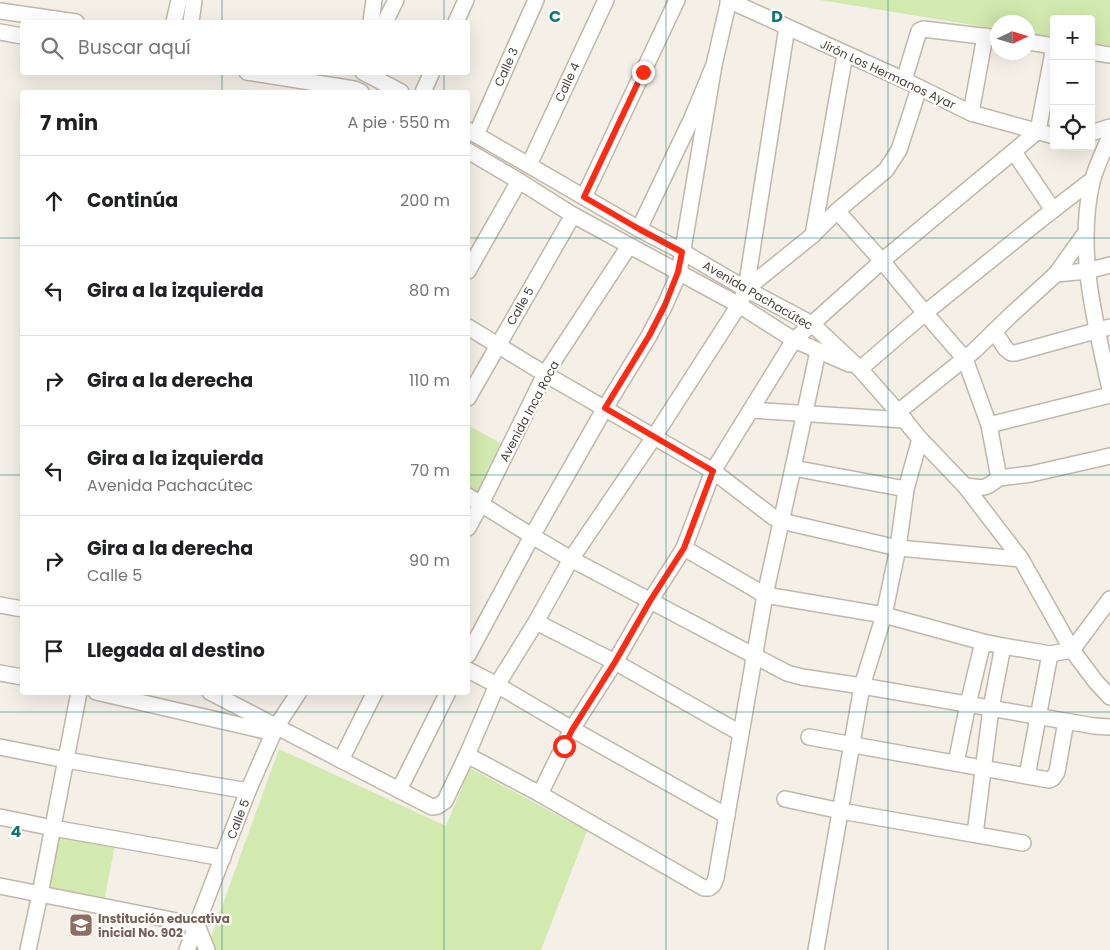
<!DOCTYPE html>
<html lang="es">
<meta charset="utf-8">
<style>
:root{--surface:#fff;--page:#f6f6f6;--text:#202124;--muted:#757577;--line:#e0e0e0}
body{margin:0;font-family:Poppins,sans-serif;background:var(--page);color:var(--text)}
.controls{position:absolute;right:15px;top:15px;display:grid;overflow:hidden;border-radius:5px;box-shadow:0 5px 20px #0002}
.controls button{width:45px;height:45px;display:grid;place-items:center;padding:0;border:0;border-bottom:1px solid var(--line);background:var(--surface);color:var(--text);font:25px sans-serif}
.compass{position:absolute;left:990px;top:15px;width:45px;height:45px;border-radius:50%;background:var(--surface);box-shadow:0 5px 20px #0002;rotate:86deg}
.stop{position:absolute;width:15px;height:15px;margin:-11px;border:4px solid #fe2b13;border-radius:50%;background:#fff}
.stop.end{background:#fe2b13;border-color:#fff;box-shadow:0 1px 5px #0008}
.list{margin:0;padding:0;list-style:none}
h2{display:flex;justify-content:space-between;align-items:center;height:65px;margin:0;padding:0 20px;font-size:21px}
h2 small{font-size:16px;font-weight:400;color:var(--muted)}
.list li{display:grid;grid-template-columns:32px 1fr auto;gap:15px;align-items:center;box-sizing:border-box;height:90px;padding:0 20px;border-top:1px solid var(--line)}
.list b{display:block;font-size:19px;white-space:nowrap}
.list p{margin:0;font-size:16px;white-space:nowrap;color:var(--muted)}
.list em{font-size:16px;font-style:normal;color:var(--muted)}
.icon{flex:none;width:28px;height:28px;fill:none;stroke:currentColor;stroke-width:2;stroke-linecap:round;stroke-linejoin:round}
.map{position:relative;flex:none;width:1110px;height:950px;overflow:hidden}
.search{position:absolute;background:var(--surface);box-shadow:0 5px 20px #0002;left:20px;top:20px;width:450px;height:55px;display:flex;align-items:center;gap:12px;box-sizing:border-box;padding:0 18px;border-radius:5px;color:var(--muted);font-size:19px}
.panel{position:absolute;background:var(--surface);box-shadow:0 5px 20px #0002;left:20px;top:90px;width:450px;height:605px;border-radius:5px}
.map>svg:first-child{display:block}
.green{fill:#d2e9af}
.lines{fill:none;stroke-linecap:round;stroke-linejoin:round}
.minor-casing{stroke:#c0b7a9;stroke-width:18}
.minor{stroke:#fff;stroke-width:15}
.route{stroke:#fe2b13;stroke-width:6}
.grid{fill:none;stroke:#0f766e;stroke-width:1;stroke-opacity:0.55}
.labels{text-anchor:middle;dominant-baseline:central;stroke-width:4.5;stroke-linejoin:round;paint-order:stroke}
.street-label{font-size:12px;fill:#473f36;stroke:#fff}
.education-label{font-size:12px;font-weight:bold;fill:#785e54;stroke:#fff;text-anchor:start}
.grid-label{font-size:16px;text-anchor:middle;font-weight:bold;fill:#0f766e;stroke:#fff;stroke-width:4.5;stroke-linejoin:round;paint-order:stroke}
</style>
<div class="map">
<svg width="1110" height="950" viewBox="0 0 1110 950">
<rect width="100%" height="100%" fill="#f4efe7"/>
<g class="green">
<path d="M820 0H1110V45L1104 47 1091 45V19H1054V39L1028 34V22H998L997 29Z"/>
<path d="M468 425 505 446 476 497 468 493Z"/>
<path d="M279 749 446 826 470 768 587 831 541 950H209L207 948Z"/>
<path d="M59 835 115 845 104 901 48 891Z"/>
</g>
<g class="lines">
<g class="minor-casing">
<g id="minor">
<path d="M728 0 904 80 971 113 1054 136"/>
<path d="M0 11 76 22"/>
<path d="M174 22 179 0"/>
<path d="M191 22 194 0"/>
<path d="M371 22 374 0"/>
<path d="M385 22 396 0"/>
<path d="M456 22 466 0"/>
<path d="M0 32 22 36"/>
<path d="M1028 42 1054 46"/>
<path d="M1091 52 1110 55"/>
<path d="M247 72 354 89 361 92"/>
<path d="M363 72 401 92"/>
<path d="M904 80 919 31 923 29 998 38"/>
<path d="M423 92 432 72"/>
<path d="M971 113 985 36"/>
<path d="M468 130 639 229 683 252 746 289 812 324 860 369 898 412 920 439 906 489 898 548 884 615 862 686 816 950"/>
<path d="M1091 133 1110 127"/>
<path d="M476 135 536 0"/>
<path d="M1110 136C1104 151 1096 166 1092 182 1076 251 1095 321 1110 389"/>
<path d="M468 151 519 181 573 215 739 305 794 340 849 364"/>
<path d="M529 165 606 0"/>
<path d="M584 197 677 0"/>
<path d="M1053 210 1092 180"/>
<path d="M837 211 882 261 925 313 965 359 989 425 1110 395"/>
<path d="M639 229 692 118 714 65 729 0"/>
<path d="M813 235 845 54"/>
<path d="M468 271 519 181"/>
<path d="M1056 274 1086 232"/>
<path d="M746 289 813 235 837 211 886 170 899 150 919 88"/>
<path d="M468 327 545 374 713 471 773 517 781 521 898 548 1021 559"/>
<path d="M994 331 1006 349 1011 353H1015L1110 327"/>
<path d="M860 369 925 313 1039 221 1053 210 1014 152"/>
<path d="M468 398 573 215"/>
<path d="M751 410 905 420"/>
<path d="M898 412 974 351 1011 315 1056 274 1087 271 1110 265"/>
<path d="M989 425 999 478 1031 474 1110 456"/>
<path d="M920 439 965 486 1021 559 1072 650 1096 682 1110 697"/>
<path d="M793 468 906 489"/>
<path d="M965 486C984 488 984 490 999 478"/>
<path d="M468 496 532 536 571 559 787 673 802 677 862 686 1094 726 1110 727"/>
<path d="M468 528 481 504 545 374 629 246"/>
<path d="M684 548 765 595 884 615 983 642 1003 646 1050 654 1072 650 1110 599"/>
<path d="M0 605 22 609"/>
<path d="M536 622 615 662 740 733"/>
<path d="M468 655 532 536 605 408 649 336 665 305 679 273 714 65"/>
<path d="M468 670 497 685 572 729 727 816"/>
<path d="M0 673 22 677"/>
<path d="M96 692 274 733"/>
<path d="M210 692 341 760 375 692"/>
<path d="M809 737 1049 780 1053 778 1057 772 1066 721"/>
<path d="M0 747 66 760 248 791"/>
<path d="M467 755 497 685 536 622 571 559 654 437 739 305 746 289 787 27"/>
<path d="M341 760 432 807 438 806 445 801 467 755 540 794 704 888H709L713 885 716 878 765 595 793 468 818 351"/>
<path d="M956 763 968 704 983 642"/>
<path d="M1027 776 1050 654"/>
<path d="M399 790 448 692"/>
<path d="M540 794 572 729 615 662 650 601 684 548 713 471 794 340 882 261 1038 131 1054 47"/>
<path d="M785 799 841 811 1023 843"/>
<path d="M0 817 53 828 223 858"/>
<path d="M975 834 991 708 1003 646"/>
<path d="M0 886 197 925 207 950"/>
<path d="M28 950 40 894 79 692"/>
<path d="M187 950 248 791 276 727 299 692"/>
</g>
</g>
<use href="#minor" class="minor"/>
</g>
<g class="lines">
<path class="route" d="M564 746 572 730 615 662 650 601 684 548 713 471 605 408 649 336 665 305 678 272 682 252 639 229 584 197 643 72"/>
</g>
<path class="grid" d="M222 0V22M444 0V22M666 0V950M888 0V950M222 72V92M444 72V92M0 238H22M468 238H1110M0 475H22M468 475H1110M222 692V950M444 692V950M0 712H1110"/>
<defs>
<g id="school-square" transform="scale(1.25)"><rect x="-9" y="-9" width="18" height="18" rx="4" fill="#8d6e63" stroke="#fff"/><path d="M0-5L7-2L0 1L-7-2ZM-4 1L0 2.5L4 1V4Q0 6-4 4Z" fill="#fff"/></g>
</defs>
<g fill-rule="evenodd">
<use href="#school-square" x="81" y="925"/>
</g>
<g class="labels">
<g class="street-label">
<text transform="translate(506 67) rotate(-66)">Calle 3</text>
<text transform="translate(888 74) rotate(25)">Jirón Los Hermanos Ayar</text>
<text transform="translate(567 82) rotate(-65)">Calle 4</text>
<text transform="translate(758 295) rotate(30)">Avenida Pachacútec</text>
<text transform="translate(520 306) rotate(-60)">Calle 5</text>
<text transform="translate(529 411) rotate(-62)">Avenida Inca Roca</text>
<text transform="translate(238 819) rotate(-69)">Calle 5</text>
</g>
<g class="education-label">
<text x="98" y="918">Institución educativa<tspan x="98" dy="14">inicial No. 902</tspan></text>
</g>
</g>
<g class="grid-label">
<text x="555" y="22">C</text>
<text x="777" y="22">D</text>
<text x="16" y="837">4</text>
</g>
</svg>
<div class="controls">
<button>+</button>
<button>−</button>
<button><svg class="icon" aria-label="locate" viewBox="0 0 24 24"><circle cx="12" cy="12" r="6"/><path d="M12 2v4M12 18v4M2 12h4M18 12h4"/></svg></button>
</div>
<svg class="compass" viewBox="-18 -18 36 36"><path d="M0-13l5 13h-10z" fill="#e53935"/><path d="M0 13l5-13h-10z" fill="#757577"/></svg>
<div class="stop" style="left:564px;top:746px"></div>
<div class="stop end" style="left:643px;top:72px"></div>
<div class="search"><svg class="icon" aria-label="search" viewBox="0 0 24 24"><circle cx="10" cy="10" r="6"/><path d="M15 15l6 6"/></svg>Buscar aquí</div>
<section class="panel">
<h2>7 min<small>A pie · 550 m</small></h2>
<ul class="list">
<li><svg class="icon" aria-label="ahead" viewBox="0 0 24 24"><path d="M12 20V5M6 11l6-6 6 6"/></svg><div><b>Continúa</b></div><em>200 m</em></li>
<li><svg class="icon" aria-label="left" viewBox="0 0 24 24"><path d="M17 20v-9H6M10 6l-5 5 5 5"/></svg><div><b>Gira a la izquierda</b></div><em>80 m</em></li>
<li><svg class="icon" aria-label="right" viewBox="0 0 24 24"><path d="M7 20v-9h11M14 6l5 5-5 5"/></svg><div><b>Gira a la derecha</b></div><em>110 m</em></li>
<li><svg class="icon" aria-label="left" viewBox="0 0 24 24"><path d="M17 20v-9H6M10 6l-5 5 5 5"/></svg><div><b>Gira a la izquierda</b><p>Avenida Pachacútec</p></div><em>70 m</em></li>
<li><svg class="icon" aria-label="right" viewBox="0 0 24 24"><path d="M7 20v-9h11M14 6l5 5-5 5"/></svg><div><b>Gira a la derecha</b><p>Calle 5</p></div><em>90 m</em></li>
<li><svg class="icon" aria-label="arrive" viewBox="0 0 24 24"><path d="M6 21V4h12l-3 4 3 4H6"/></svg><div><b>Llegada al destino</b></div></li>
</ul>
</section>
</div>
